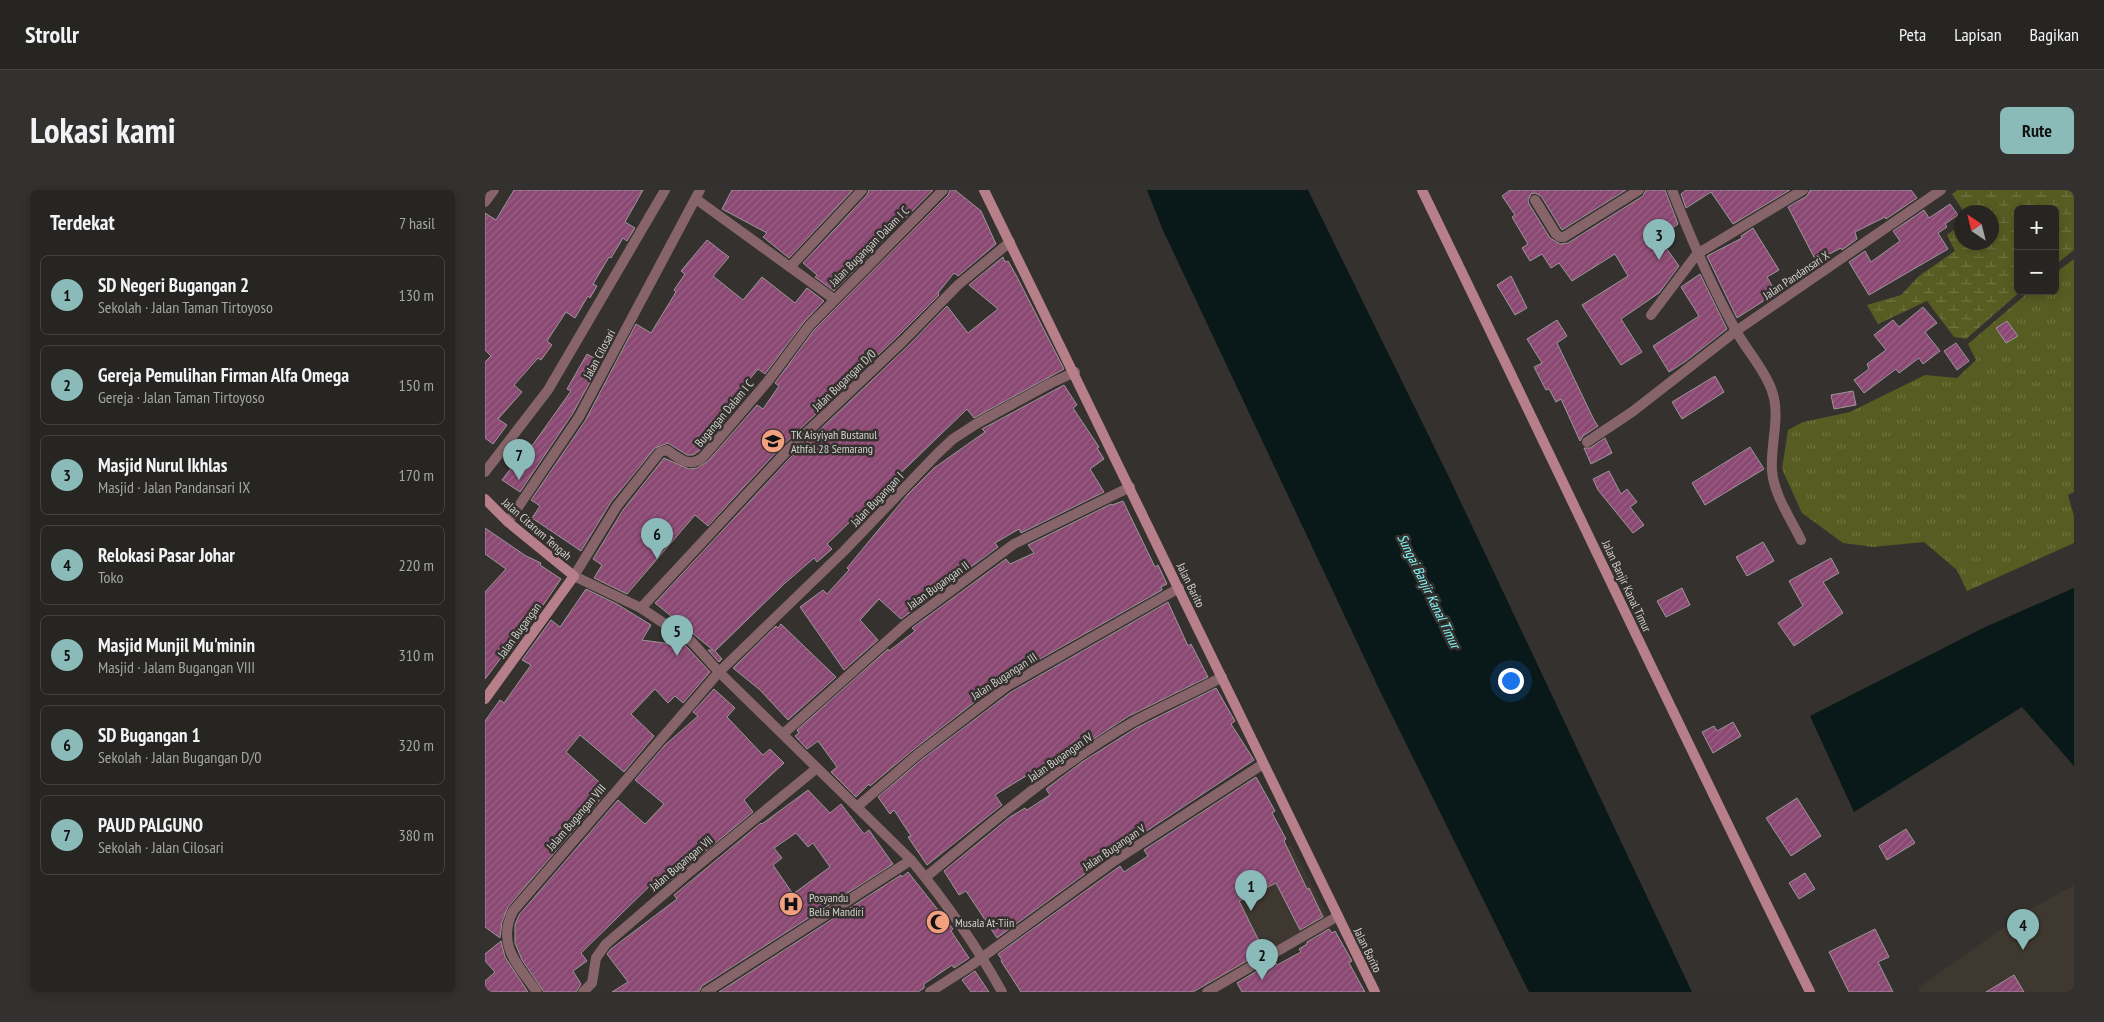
<!DOCTYPE html>
<html lang="id">
<meta charset="utf-8">
<style>
:root{--surface:#272522;--page:#33312f;--text:#f1f3f6;--muted:#a4a5a5;--line:#434240;--accent:#8bbbb9}
body{margin:0;font-family:"PT Sans Narrow",sans-serif;background:var(--page);color:var(--text)}
.controls{position:absolute;right:15px;top:15px;display:grid;overflow:hidden;border-radius:8px;box-shadow:0 2px 12px #0003}
.controls button{width:45px;height:45px;display:grid;place-items:center;padding:0;border:0;border-bottom:1px solid var(--line);background:var(--surface);color:var(--text);font:25px sans-serif}
.compass{position:absolute;left:1469px;top:15px;width:45px;height:45px;border-radius:50%;background:var(--surface);box-shadow:0 2px 12px #0003;rotate:325deg}
.you{position:absolute;left:1025px;top:490px;width:18px;height:18px;margin:-12px;border:4px solid #fff;border-radius:50%;background:#1a73e8;box-shadow:0 0 0 8px #1a73e833}
.badge{display:grid;place-items:center;width:32px;height:32px;border-radius:50%;background:var(--accent);color:#111;font-size:16px;font-weight:700}
.pin{position:absolute;translate:-50% -41px;filter:drop-shadow(0 1px 2px #0008)}
.pin::after{content:'';position:absolute;top:26px;width:18px;height:15px;background:inherit;clip-path:polygon(0 0,100% 0,50% 100%)}
.list{margin:0;padding:0;list-style:none}
h2{display:flex;justify-content:space-between;align-items:center;height:65px;margin:0;padding:0 20px;font-size:21px}
h2 small{font-size:16px;font-weight:400;color:var(--muted)}
.list li{display:grid;grid-template-columns:32px 1fr auto;gap:15px;align-items:center;box-sizing:border-box;height:80px;margin:0 10px 10px;padding:0 10px;border:1px solid var(--line);border-radius:8px}
.list b{display:block;font-size:19px;white-space:nowrap}
.list p{margin:0;font-size:16px;white-space:nowrap;color:var(--muted)}
.list em{font-size:16px;font-style:normal;color:var(--muted)}
.map{position:relative;flex:none;width:1589px;height:802px;overflow:hidden;border-radius:8px}
header{display:flex;align-items:center;gap:30px;box-sizing:border-box;height:70px;padding:0 25px;background:var(--surface);border-bottom:1px solid var(--line)}
header strong{font-size:24px}
nav{display:flex;gap:28px;margin-inline-start:auto;font-size:18px}
.intro{display:flex;align-items:center;justify-content:space-between;box-sizing:border-box;height:120px;padding:0 30px}
h1{margin:0;font-size:35px}
.button{padding:12px 22px;border-radius:8px;background:var(--accent);color:#111;font-size:18px;font-weight:700}
main{display:flex;gap:30px;padding:0 30px}
aside{flex:1;background:var(--surface);border-radius:8px;box-shadow:0 2px 12px #0003}
.map>svg:first-child{display:block}
.built{fill:#3f3830}
.grass{fill:url(#grass-tufts)}
.wetland{fill:url(#wetland-marsh)}
.water{fill:#091819}
.building{fill:url(#building-hatch);stroke:#9b9799;fill-rule:evenodd}
.lines{fill:none;stroke-linecap:round;stroke-linejoin:round}
.street{stroke:#87646a;stroke-width:10}
.secondary{stroke:#b77f8a;stroke-width:10}
.labels{text-anchor:middle;dominant-baseline:central;stroke-width:5;stroke-linejoin:round;paint-order:stroke}
.street-label{font-size:12px;fill:#d3d1cf;stroke:#34312e}
.poi-label{font-size:12px;fill:#d3d1cf;stroke:#34312e;text-anchor:start}
.water-label{font-size:14px;font-style:italic;fill:#84fafd;stroke:#34312e}
</style>
<header>
<strong>Strollr</strong>
<nav><a>Peta</a><a>Lapisan</a><a>Bagikan</a></nav>
</header>
<div class="intro"><h1>Lokasi kami</h1><a class="button">Rute</a></div>
<main>
<aside>
<h2>Terdekat<small>7 hasil</small></h2>
<ul class="list">
<li><span class="badge">1</span><div><b>SD Negeri Bugangan 2</b><p>Sekolah · Jalan Taman Tirtoyoso</p></div><em>130 m</em></li>
<li><span class="badge">2</span><div><b>Gereja Pemulihan Firman Alfa Omega</b><p>Gereja · Jalan Taman Tirtoyoso</p></div><em>150 m</em></li>
<li><span class="badge">3</span><div><b>Masjid Nurul Ikhlas</b><p>Masjid · Jalan Pandansari IX</p></div><em>170 m</em></li>
<li><span class="badge">4</span><div><b>Relokasi Pasar Johar</b><p>Toko</p></div><em>220 m</em></li>
<li><span class="badge">5</span><div><b>Masjid Munjil Mu'minin</b><p>Masjid · Jalam Bugangan VIII</p></div><em>310 m</em></li>
<li><span class="badge">6</span><div><b>SD Bugangan 1</b><p>Sekolah · Jalan Bugangan D/0</p></div><em>320 m</em></li>
<li><span class="badge">7</span><div><b>PAUD PALGUNO</b><p>Sekolah · Jalan Cilosari</p></div><em>380 m</em></li>
</ul>
</aside>
<div class="map">
<svg width="1589" height="802" viewBox="0 0 1589 802">
<defs>
<pattern id="grass-tufts" width="24" height="20" patternUnits="userSpaceOnUse" patternTransform="scale(1.25)"><rect width="24" height="20" fill="#575d22"/><path d="M3 7l-1-3M5 7V3M7 7l1-3M15 17l-1-3M17 17v-4M19 17l1-3" fill="none" stroke="#6e7341"/></pattern>
<pattern id="wetland-marsh" width="20" height="14" patternUnits="userSpaceOnUse" patternTransform="scale(1.25)"><rect width="20" height="14" fill="#575d22"/><path d="M1 5h8M5 5V1M11 12h8M15 12V8" fill="none" stroke="#6e7341"/></pattern>
<pattern id="building-hatch" width="6" height="6" patternUnits="userSpaceOnUse" patternTransform="scale(1.25)"><rect width="6" height="6" fill="#8a4872"/><path d="M-1 1l2-2M0 6l6-6M5 7l2-2" fill="none" stroke="#9a6185"/></pattern>
</defs>
<rect width="100%" height="100%" fill="#34312e"/>
<g class="built">
<path d="M806 655 844 729 731 795 688 713Z"/>
<path d="M1589 695V802H1435L1433 798 1541 722Z"/>
</g>
<path class="grass" d="M1589 69V302L1583 305 1589 326V353L1482 401 1472 380 1439 352 1388 357 1358 353 1317 323 1297 279 1303 240 1318 232 1365 222 1440 185 1472 188 1491 170 1483 154 1545 101H1570V83Z"/>
<path class="wetland" d="M1472 0H1589V60L1570 75V19H1533V101H1536L1481 149 1469 147 1442 111 1393 134 1382 115 1416 105 1434 86 1470 61 1462 45 1476 34V52H1506V22H1479L1467 4Z"/>
<g class="water">
<path d="M662 0H823L962 283 1207 802H1044L896 503 677 38Z"/>
<path d="M1589 398V576L1537 517 1369 622 1325 526 1498 438Z"/>
</g>
<g class="building">
<path d="M29 0H158L140 32 150 38 142 51 138 48 126 68 124 67 108 94 112 96 105 108 103 106 90 128 81 122 62 151 67 155 56 170 53 168 29 195 37 202 13 229 22 235 8 254 0 248V172L6 166 0 160V23L11 30Z"/>
<path d="M247 0H368L304 68 278 47 282 43 237 19Z"/>
<path d="M384 0H448L349 101 330 87 332 85 318 73 382 5Z"/>
<path d="M465 0H470L496 21 511 54 473 86 469 83 453 103 454 105 413 146 295 258 223 336 210 325 142 404 109 388 117 375 108 369 138 320 179 268 204 279 212 278 223 271 272 215 278 219 294 196 290 193 329 140 463 5Z"/>
<path d="M1025 0H1141L1077 40 1056 6 1050 3 1046 4 1043 10 1044 14 1065 48 1075 54 1083 53 1158 6 1161 0H1180L1193 34 1174 48 1194 76 1174 103 1136 129 1157 162 1136 175 1097 115 1143 86 1130 64 1087 91 1074 73 1066 78 1057 64 1045 71 1037 58 1043 54 1027 27 1030 25 1017 6Z"/>
<path d="M1201 0H1305L1248 34 1226 2 1201 18 1196 4Z"/>
<path d="M1325 0H1426L1432 8 1401 29 1400 27 1370 42 1372 49 1357 60 1356 58 1331 71 1303 17 1322 6Z"/>
<path d="M1465 14 1473 25 1460 34 1462 37 1453 43 1463 59 1384 105 1364 72 1380 61 1386 72 1415 51 1408 41 1439 20 1444 28Z"/>
<path d="M1268 38 1294 80 1282 87 1291 103 1252 128 1222 66 1257 48 1256 46Z"/>
<path d="M222 50 244 67 228 86 258 110 277 87 310 113 322 98 339 111 319 132 280 184 273 179 255 201 261 206 214 261 208 265H202L183 253 170 258 126 312 96 361 47 328 55 316 46 310 100 231 151 134 166 143 191 102 189 100 200 84 196 81Z"/>
<path d="M518 67 520 72 523 71 531 85 579 179 489 228 482 219 342 354 347 359 332 372 329 368 299 394 230 461 237 469 234 472 223 460H228L170 413 305 268 423 156 462 116 483 143 513 119 484 95Z"/>
<path d="M1215 84 1242 139 1201 171 1184 182 1168 156 1214 126 1196 97Z"/>
<path d="M1026 86 1042 118 1030 125 1012 95Z"/>
<path d="M1438 117 1452 133 1440 142 1455 161 1438 174 1434 168 1414 183 1411 179 1379 203 1369 190 1384 179 1382 174 1401 160 1389 145 1408 130 1414 137Z"/>
<path d="M1072 130 1082 146 1072 153 1109 230 1113 236 1098 246 1095 251 1076 209 1071 212 1064 199 1061 200 1049 177 1057 173 1042 149Z"/>
<path d="M1522 131 1533 146 1521 153 1511 138Z"/>
<path d="M1471 153 1484 171 1472 180 1459 161Z"/>
<path d="M102 164 116 172 88 223 35 302 17 290 29 274 32 277 86 201 82 199Z"/>
<path d="M1230 186 1239 202 1197 229 1187 212Z"/>
<path d="M579 195 592 215 588 218 614 257 612 258 619 269 605 279 619 302 536 343 534 339 510 353 513 357 416 429 394 409 375 430 393 450 359 480 315 417 338 400 342 404 364 380 362 378 423 304 449 278 500 242 497 239Z"/>
<path d="M1368 201 1371 215 1349 219 1346 205Z"/>
<path d="M1120 248 1127 263 1106 274 1099 258H1105Z"/>
<path d="M1265 257 1279 279 1220 315 1207 293Z"/>
<path d="M1124 281 1136 304 1142 299 1152 312 1145 317 1159 335 1148 343 1113 300 1108 289Z"/>
<path d="M638 311 670 377 673 375 682 394 676 397 677 400 518 490 428 560 385 596 384 594 371 607 346 582 352 577 333 551 322 559 310 546 314 543 312 540 403 459 404 461 430 441 427 438 521 369 525 374 549 363 543 355 626 314 627 315Z"/>
<path d="M0 338 41 366 56 373 55 375 76 389 26 462 22 460 0 489V402L21 379 0 364Z"/>
<path d="M1278 352 1289 371 1262 386 1251 367Z"/>
<path d="M1346 368 1354 383 1338 392 1358 423 1309 456 1293 433 1318 416 1304 391Z"/>
<path d="M1197 398 1205 415 1181 427 1172 411Z"/>
<path d="M101 399 132 414 166 435 157 450 201 456 225 482 198 513 190 506 183 513 170 499 146 524 169 546 139 582 95 545 81 562 123 600 23 717 17 732 15 748 0 737V531L15 510 19 513 46 475 37 470 66 430 75 437Z"/>
<path d="M683 412 703 456 706 454 723 487 644 526 590 561 553 587 549 581 510 605 517 615 442 675 423 647 426 646 409 620 405 624 393 607 436 570 526 502Z"/>
<path d="M296 434 351 487 303 530 275 500 248 478 291 436 293 438Z"/>
<path d="M731 498 750 531 746 534 769 570 651 648 648 643 623 659 627 664 512 748 481 701 474 705 459 681 525 627 540 618 542 620 565 605 561 599 597 572 651 538Z"/>
<path d="M229 499 250 518 242 527 278 565 285 559 299 573 259 610 268 622 181 694 175 686 96 763 102 771 88 781 96 794 91 802H59L37 770 30 753V735L34 725 133 610 160 634 179 614 150 590 180 555 213 526 208 522Z"/>
<path d="M1248 532 1256 546 1228 563 1217 542 1229 536 1232 541Z"/>
<path d="M771 587 790 621 787 623 801 649 799 651 822 699 824 698 838 727 815 740 791 693 754 711 779 761 708 802H536L516 771 517 770 513 764 635 676 639 682 663 666 659 660Z"/>
<path d="M323 600 345 623 356 614 379 644 384 640 408 674 217 796 214 802H127L143 792 122 764 126 759 192 709 189 705 276 633 277 634ZM311 643 323 657 328 653 345 677 308 704 288 675 297 668 289 658Z"/>
<path d="M1312 608 1336 646 1306 666 1281 628Z"/>
<path d="M1421 639 1430 653 1402 670 1394 656Z"/>
<path d="M423 682 468 739 466 741 484 768 469 778 467 775 439 794V798L433 802H234L416 685 417 687Z"/>
<path d="M1320 683 1330 699 1314 709 1304 693Z"/>
<path d="M844 739 847 743 850 741 867 771 864 773 880 802H757L752 793 785 773 787 776 791 773 792 775 816 762 814 759 822 754V752Z"/>
<path d="M1390 739 1404 767 1393 772 1408 802H1364L1344 762Z"/>
<path d="M16 751 20 767 43 802H0V791L10 782 0 771V764Z"/>
<path d="M490 781 504 802H486L477 790Z"/>
<path d="M1529 785 1539 802H1501Z"/>
</g>
<g class="lines">
<g class="street">
<path d="M458 0 324 136 283 191 219 266C206 279 194 269 182 260L175 262 132 316 89 386 156 418 207 452 234 482 426 670C460 711 491 755 517 802"/>
<path d="M1187 0C1206 49 1225 93 1250 139 1261 160 1279 178 1287 201 1296 226 1285 255 1287 281 1289 305 1306 329 1316 350"/>
<path d="M211 9 349 109"/>
<path d="M1050 10 1071 44 1075 47H1079L1154 0"/>
<path d="M0 12 9 0"/>
<path d="M305 77 377 0"/>
<path d="M1166 125 1212 64 1318 0"/>
<path d="M1102 252 1147 222 1251 141 1456 0"/>
<path d="M0 282 63 200 180 0"/>
<path d="M23 332 94 227 215 0"/>
<path d="M156 418 300 263 418 151 473 95 525 52"/>
<path d="M298 544 421 434 529 354 645 297"/>
<path d="M373 616 432 565 522 496 694 398"/>
<path d="M441 687C507 632 573 575 648 532 677 516 708 503 737 487"/>
<path d="M52 802C33 775 11 755 28 721L234 482 359 361 453 263 468 249 491 234 566 193 590 182"/>
<path d="M98 802 107 793 111 768 121 754 200 686 332 578"/>
<path d="M221 802 426 670"/>
<path d="M445 802 484 777 632 669 778 574"/>
<path d="M722 802 853 726"/>
</g>
<g class="secondary">
<path d="M499 0 890 802"/>
<path d="M937 0C1067 267 1193 536 1325 802"/>
<path d="M0 309 23 332 89 386 0 509"/>
</g>
</g>
<defs>
<g id="school-disc" transform="scale(1.25)"><circle r="9.5" fill="#f2a080" stroke="#34312e"/><path d="M0-5L7-2L0 1L-7-2ZM-4 1L0 2.5L4 1V4Q0 6-4 4Z" fill="#111"/></g>
<g id="hospital-disc" transform="scale(1.25)"><circle r="9.5" fill="#f2a080" stroke="#34312e"/><path d="M-5-5h3v3.5h4V-5h3V5h-3V1.5h-4V5h-3Z" fill="#111"/></g>
<g id="mosque-disc" transform="scale(1.25)"><circle r="9.5" fill="#f2a080" stroke="#34312e"/><path d="M3.5-4.9A6 6 0 1 0 3.5 4.9A5 5 0 1 1 3.5-4.9Z" fill="#111"/></g>
</defs>
<g fill-rule="evenodd">
<use href="#school-disc" x="288" y="251"/>
<use href="#hospital-disc" x="306" y="714"/>
<use href="#mosque-disc" x="453" y="732"/>
</g>
<g class="labels">
<g class="street-label">
<text transform="translate(384 56) rotate(-45)">Jalan Bugangan Dalam I C</text>
<text transform="translate(1311 85) rotate(-34)">Jalan Pandansari X</text>
<text transform="translate(114 164) rotate(-62)">Jalan Cilosari</text>
<text transform="translate(359 190) rotate(-44)">Jalan Bugangan D/0</text>
<text transform="translate(239 223) rotate(-50)">Bugangan Dalam I C</text>
<text transform="translate(392 309) rotate(-46)">Jalan Bugangan I</text>
<text transform="translate(52 339) rotate(41)">Jalan Citarum Tengah</text>
<text transform="translate(453 395) rotate(-36)">Jalan Bugangan II</text>
<text transform="translate(706 395) rotate(64)">Jalan Barito</text>
<text transform="translate(1142 396) rotate(65)">Jalan Banjir Kanal Timur</text>
<text transform="translate(34 440) rotate(-54)">Jalan Bugangan</text>
<text transform="translate(519 486) rotate(-33)">Jalan Bugangan III</text>
<text transform="translate(575 567) rotate(-35)">Jalan Bugangan IV</text>
<text transform="translate(91 627) rotate(-49)">Jalam Bugangan VIII</text>
<text transform="translate(629 657) rotate(-34)">Jalan Bugangan V</text>
<text transform="translate(196 673) rotate(-40)">Jalan Bugangan VII</text>
<text transform="translate(883 760) rotate(64)">Jalan Barito</text>
</g>
<g class="poi-label">
<text x="306" y="244">TK Aisyiyah Bustanul<tspan x="306" dy="14">Athfal 28 Semarang</tspan></text>
<text x="324" y="707">Posyandu<tspan x="324" dy="14">Belia Mandiri</tspan></text>
<text x="470" y="732">Musala At-Tiin</text>
</g>
<g class="water-label">
<text transform="translate(944 401) rotate(64)">Sungai Banjir Kanal Timur</text>
</g>
</g>
</svg>
<div class="controls">
<button>+</button>
<button>−</button>
</div>
<svg class="compass" viewBox="-18 -18 36 36"><path d="M0-13l5 13h-10z" fill="#e53935"/><path d="M0 13l5-13h-10z" fill="#a4a5a5"/></svg>
<div class="you"></div>
<div class="pin badge" style="left:766px;top:721px">1</div>
<div class="pin badge" style="left:777px;top:790px">2</div>
<div class="pin badge" style="left:1174px;top:70px">3</div>
<div class="pin badge" style="left:1538px;top:760px">4</div>
<div class="pin badge" style="left:192px;top:466px">5</div>
<div class="pin badge" style="left:172px;top:369px">6</div>
<div class="pin badge" style="left:34px;top:290px">7</div>
</div>
</main>
